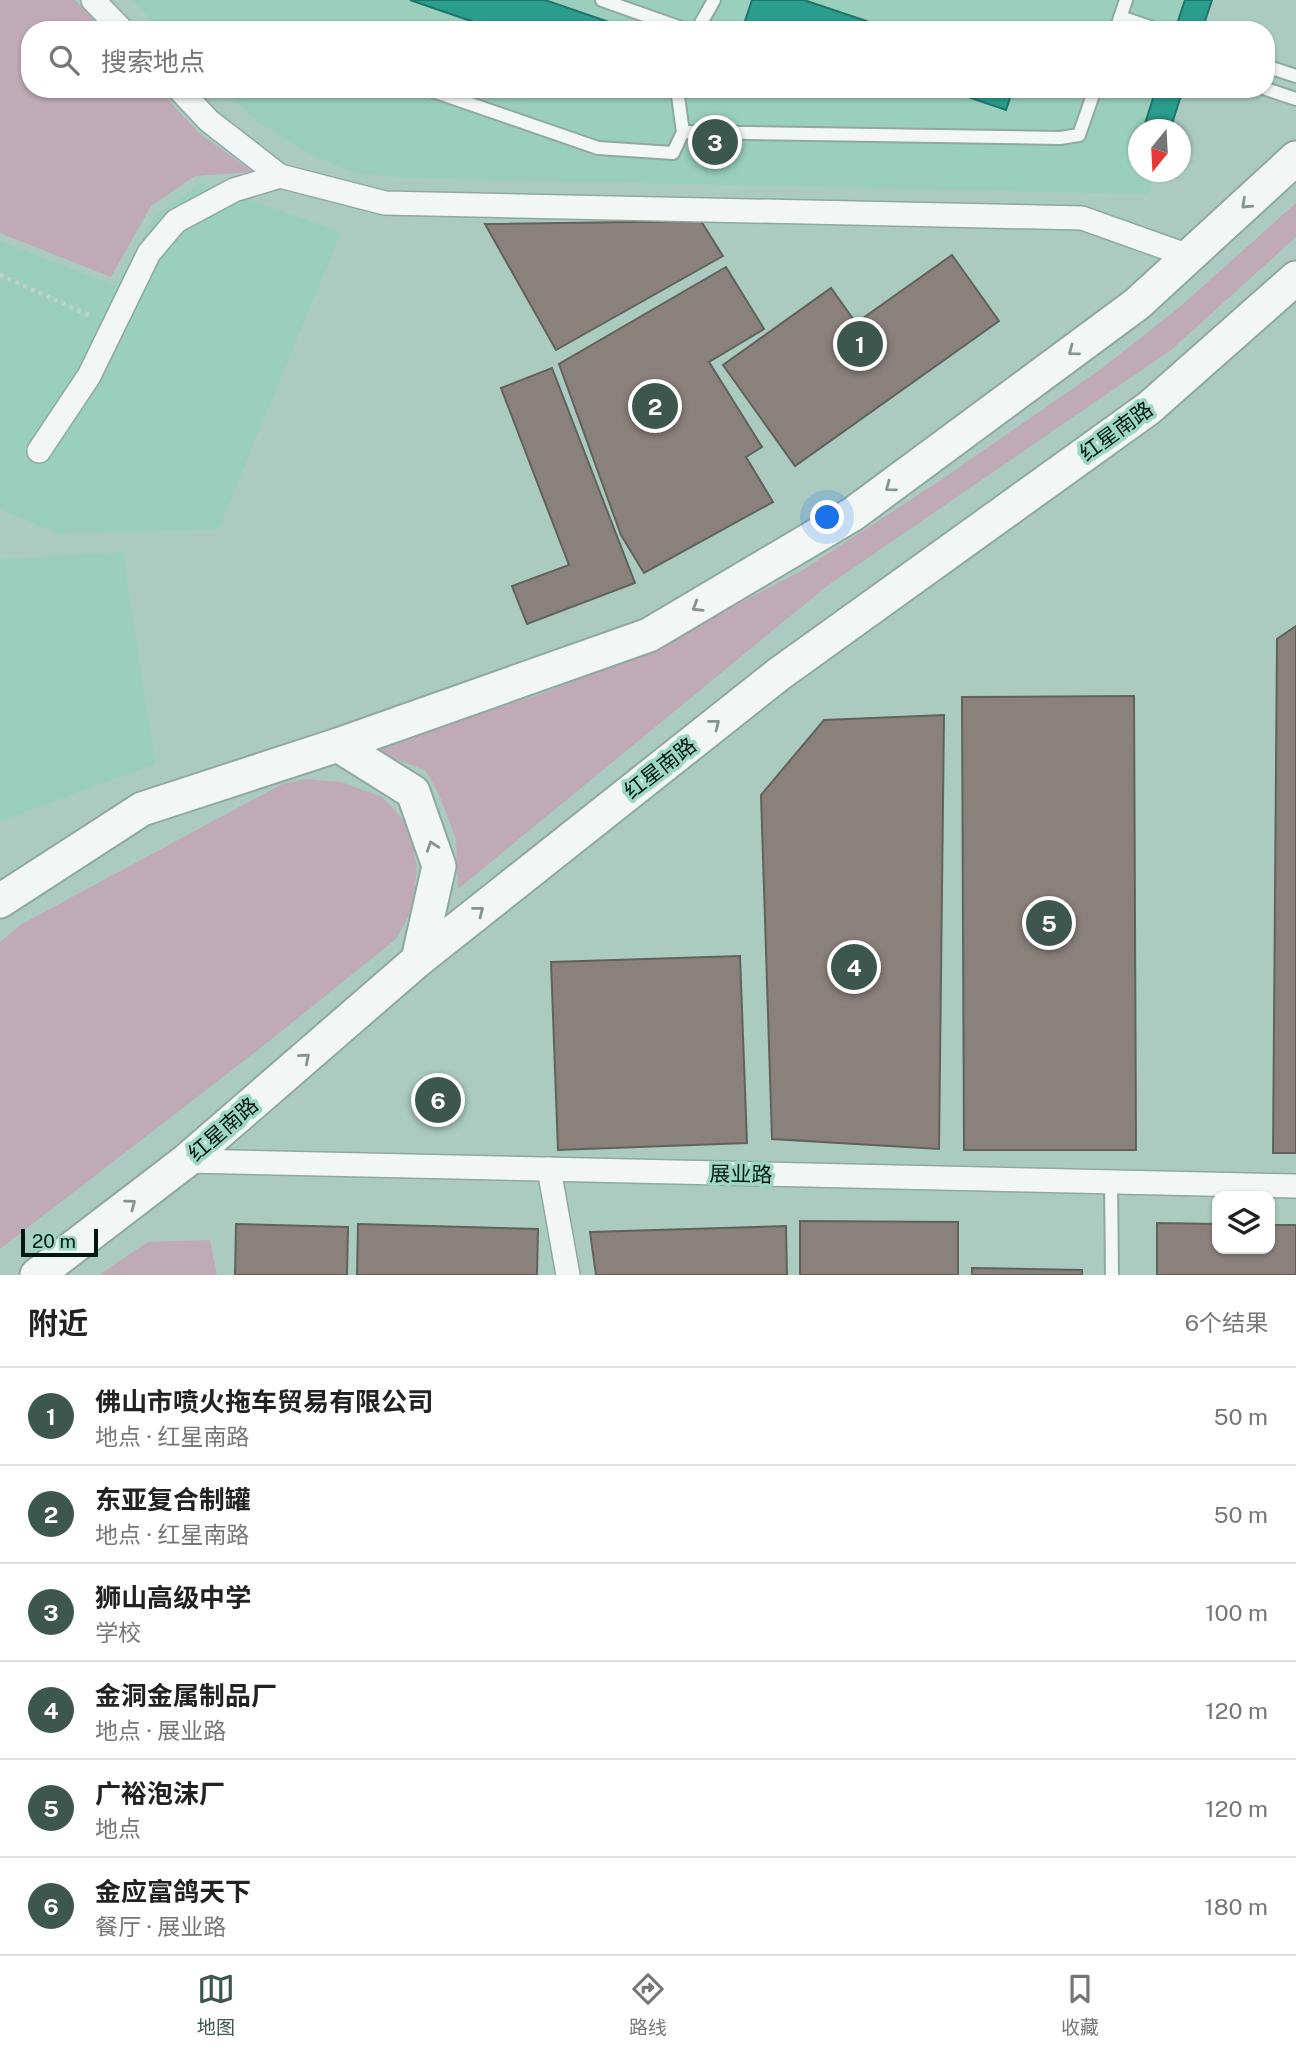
<!DOCTYPE html>
<html lang="zh">
<meta charset="utf-8">
<style>
:root{--surface:#fff;--page:#f6f6f6;--text:#222;--muted:#767676;--line:#e0e0e0;--accent:#3d574f}
body{margin:0;font-family:"Public Sans","Noto Sans SC",sans-serif;background:var(--page);color:var(--text)}
.controls{position:absolute;right:21px;bottom:21px;display:grid;overflow:hidden;border-radius:14px;box-shadow:0 2px 5px #0004}
.controls button{width:63px;height:63px;display:grid;place-items:center;padding:0;border:0;border-bottom:2px solid var(--line);background:var(--surface);color:var(--text);font:35px sans-serif}
.compass{position:absolute;left:1128px;top:119px;width:63px;height:63px;border-radius:50%;background:var(--surface);box-shadow:0 2px 5px #0004;rotate:198deg}
.scale{position:absolute;left:21px;bottom:18px;width:77px;box-sizing:border-box;padding-left:7px;border:4px solid #021812;border-top:0;font-size:19px;line-height:24px;white-space:nowrap;color:#021812;-webkit-text-stroke:5px #9ed8c5;paint-order:stroke}
.you{position:absolute;left:828px;top:518px;width:24px;height:24px;margin:-18px;border:5px solid #fff;border-radius:50%;background:#1a73e8;box-shadow:0 0 0 10px #1a73e833}
.badge{display:grid;place-items:center;width:46px;height:46px;border-radius:50%;background:var(--accent);color:#fff;font-size:23px;font-weight:700}
.pin{position:absolute;translate:-50% -50%;border:4px solid #fff;box-shadow:0 2px 7px #0006}
.list{margin:0;padding:0;list-style:none}
h2{display:flex;justify-content:space-between;align-items:center;height:91px;margin:0;padding:0 28px;font-size:30px}
h2 small{font-size:23px;font-weight:400;color:var(--muted)}
.list li{display:grid;grid-template-columns:46px 1fr auto;gap:21px;align-items:center;box-sizing:border-box;height:98px;padding:0 28px;border-top:2px solid var(--line)}
.list b{display:block;font-size:26px;white-space:nowrap}
.list p{margin:0;font-size:23px;white-space:nowrap;color:var(--muted)}
.list em{font-size:23px;font-style:normal;color:var(--muted)}
.icon{flex:none;width:38px;height:38px;fill:none;stroke:currentColor;stroke-width:2;stroke-linecap:round;stroke-linejoin:round}
.map{position:relative;flex:none;width:1296px;height:1275px;overflow:hidden}
.search{position:absolute;background:var(--surface);box-shadow:0 2px 5px #0004;left:21px;right:21px;top:21px;height:77px;display:flex;align-items:center;gap:18px;box-sizing:border-box;padding:0 24px;border-radius:28px;color:var(--muted);font-size:26px}
.sheet{height:679px;background:var(--surface)}
nav{display:flex;justify-content:space-around;align-items:center;box-sizing:border-box;height:98px;border-top:2px solid var(--line);background:var(--surface);font-size:19px;color:var(--muted)}
nav a{display:grid;justify-items:center;gap:4px}
nav .on{color:var(--accent)}
.map>svg:first-child{display:block}
.built{fill:#9acebd}
.green{fill:#bfaab5}
.schools{fill:#2a9d8f;stroke:#1e756a;stroke-width:2}
.industry{fill:#8a817c;stroke:#61625c;stroke-width:2}
.lines{fill:none;stroke-linecap:round;stroke-linejoin:round}
.service-casing{stroke:#8fa8a0;stroke-width:16}
.minor-casing{stroke:#8fa8a0;stroke-width:26}
.secondary-casing{stroke:#8fa8a0;stroke-width:37}
.path{stroke:#c4cecb;stroke-width:4.5;stroke-dasharray:3.5 5;stroke-linecap:butt}
.service{stroke:#f2f7f6;stroke-width:12}
.minor{stroke:#f2f7f6;stroke-width:23}
.secondary{stroke:#f2f7f6;stroke-width:33}
.oneway{stroke:#86938f}
.labels{text-anchor:middle;dominant-baseline:central;stroke-width:7;stroke-linejoin:round;paint-order:stroke}
.street-label{font-size:21px;fill:#021812;stroke:#9ed8c5}
</style>
<div class="map">
<svg width="1296" height="1275" viewBox="0 0 1296 1275">
<rect width="100%" height="100%" fill="#abcbc1"/>
<g class="built">
<path d="M132 0H1212L1202 30H162Z"/>
<path d="M224 89H1183L1170 129 1138 130V172H1156L1148 194 405 178 356 173 311 155 257 121Z"/>
<path d="M201 183 341 232 218 530 57 533 0 509V241L115 286 157 214Z"/>
<path d="M123 552 155 764 0 821V559Z"/>
</g>
<g class="green">
<path d="M0 0H75L103 30H30V89H158L199 133 253 172 195 176 151 206 111 277 0 233Z"/>
<path d="M1296 203V237L1171 350 827 586 458 889 456 839 438 792 425 770 368 749 541 694 637 656 803 570 941 480 1101 369 1182 305Z"/>
<path d="M306 779 341 782 382 797 409 826 417 866 413 908 396 939 258 1050 0 1249V942L22 924 282 784Z"/>
<path d="M210 1240 217 1275H99L148 1242Z"/>
</g>
<g class="schools">
<path d="M410 0H545L632 30H497Z"/>
<path d="M752 0H804L893 30H742Z"/>
<path d="M1185 0H1212L1202 30H1175Z"/>
<path d="M945 89H1013L1006 110Z"/>
<path d="M1156 89H1183L1170 130H1143Z"/>
</g>
<g class="industry">
<path d="M701 221 723 256 556 350 485 224Z"/>
<path d="M952 255 999 321 795 466 723 365 831 288 856 323Z"/>
<path d="M726 267 764 329 709 362 762 447 746 457 773 502 644 573 621 535 559 364Z"/>
<path d="M552 368 635 583 527 624 512 586 569 565 501 388Z"/>
<path d="M1296 626V1153H1273L1277 639Z"/>
<path d="M1134 696 1136 1150H964L962 697Z"/>
<path d="M944 715 939 1149 772 1139 761 795 824 720Z"/>
<path d="M740 956 747 1143 558 1150 551 962Z"/>
<path d="M800 1221 958 1222V1275H800Z"/>
<path d="M1157 1223 1217 1224V1249H1270V1225H1296V1275H1157Z"/>
<path d="M236 1224 348 1227 347 1275H235Z"/>
<path d="M358 1224 538 1229 537 1275H357Z"/>
<path d="M786 1226 787 1275H596L590 1232Z"/>
<path d="M972 1268 1082 1270V1275H972Z"/>
</g>
<g class="lines">
<g class="service-casing">
<g id="service">
<path d="M602 0 687 30"/>
<path d="M1120 17 1159 30"/>
<path d="M697 30 714 0"/>
<path d="M1116 30 1126 0"/>
<path d="M1266 66 1296 76"/>
<path d="M427 89 598 148 673 153 683 132 677 89"/>
<path d="M1266 89 1296 99"/>
<path d="M683 132 1060 138 1079 135 1095 89"/>
<path d="M1111 1182 1112 1275"/>
</g>
</g>
<g class="minor-casing">
<g id="minor">
<path d="M93 0 122 30"/>
<path d="M179 89 209 121 280 176 385 203 1082 218 1189 256"/>
<path d="M39 451 89 376 149 253 176 221 234 190 280 176"/>
<path d="M186 1161 1296 1186"/>
<path d="M549 1169 568 1275"/>
</g>
</g>
<g class="secondary-casing">
<g id="secondary">
<path d="M338 745 413 792 439 866 418 960"/>
<path d="M0 901 142 809 338 745 649 635 853 514 1137 304 1296 158"/>
<path d="M37 1275 186 1161 418 960 779 674 1149 408 1296 278"/>
</g>
</g>
<path class="path" d="M0 275 93 317"/>
<use href="#service" class="service"/>
<use href="#minor" class="minor"/>
<use href="#secondary" class="secondary"/>
</g>
<defs><path id="oneway-chevron" d="M-2-3.5L2.5 0L-2 3.5" fill="none" stroke-width="1.6" stroke-linecap="round" stroke-linejoin="round" transform="scale(1.75)"/></defs>
<g class="oneway">
<use href="#oneway-chevron" transform="translate(1246 204) rotate(137)"/>
<use href="#oneway-chevron" transform="translate(1073 351) rotate(143)"/>
<use href="#oneway-chevron" transform="translate(890 487) rotate(143)"/>
<use href="#oneway-chevron" transform="translate(697 607) rotate(149)"/>
<use href="#oneway-chevron" transform="translate(715 724) rotate(-38)"/>
<use href="#oneway-chevron" transform="translate(432 846) rotate(-109)"/>
<use href="#oneway-chevron" transform="translate(479 911) rotate(-38)"/>
<use href="#oneway-chevron" transform="translate(305 1058) rotate(-41)"/>
<use href="#oneway-chevron" transform="translate(131 1204) rotate(-37)"/>
</g>
<g class="labels">
<g class="street-label">
<text transform="translate(1116 431) rotate(-36)">红星南路</text>
<text transform="translate(660 768) rotate(-38)">红星南路</text>
<text transform="translate(223 1129) rotate(-41)">红星南路</text>
<text transform="translate(741 1174) rotate(1)">展业路</text>
</g>
</g>
</svg>
<div class="controls">
<button><svg class="icon" aria-label="layers" viewBox="0 0 24 24"><path d="M12 4l9 5-9 5-9-5zM3 14l9 5 9-5"/></svg></button>
</div>
<svg class="compass" viewBox="-18 -18 36 36"><path d="M0-13l5 13h-10z" fill="#e53935"/><path d="M0 13l5-13h-10z" fill="#767676"/></svg>
<div class="scale">20 m</div>
<div class="you"></div>
<div class="pin badge" style="left:860px;top:344px">1</div>
<div class="pin badge" style="left:655px;top:406px">2</div>
<div class="pin badge" style="left:715px;top:142px">3</div>
<div class="pin badge" style="left:854px;top:967px">4</div>
<div class="pin badge" style="left:1049px;top:923px">5</div>
<div class="pin badge" style="left:438px;top:1100px">6</div>
<div class="search"><svg class="icon" aria-label="search" viewBox="0 0 24 24"><circle cx="10" cy="10" r="6"/><path d="M15 15l6 6"/></svg>搜索地点</div>
</div>
<section class="sheet">
<h2>附近<small>6个结果</small></h2>
<ul class="list">
<li><span class="badge">1</span><div><b>佛山市喷火拖车贸易有限公司</b><p>地点 · 红星南路</p></div><em>50 m</em></li>
<li><span class="badge">2</span><div><b>东亚复合制罐</b><p>地点 · 红星南路</p></div><em>50 m</em></li>
<li><span class="badge">3</span><div><b>狮山高级中学</b><p>学校</p></div><em>100 m</em></li>
<li><span class="badge">4</span><div><b>金洞金属制品厂</b><p>地点 · 展业路</p></div><em>120 m</em></li>
<li><span class="badge">5</span><div><b>广裕泡沫厂</b><p>地点</p></div><em>120 m</em></li>
<li><span class="badge">6</span><div><b>金应富鸽天下</b><p>餐厅 · 展业路</p></div><em>180 m</em></li>
</ul>
</section>
<nav>
<a class="on"><svg class="icon" aria-label="map" viewBox="0 0 24 24"><path d="M3 6l6-2 6 2 6-2v14l-6 2-6-2-6 2zM9 4v14M15 6v14"/></svg>地图</a>
<a><svg class="icon" aria-label="directions" viewBox="0 0 24 24"><path d="M12 3l9 9-9 9-9-9zM9 14v-3h6M13 9l2 2-2 2"/></svg>路线</a>
<a><svg class="icon" aria-label="saved" viewBox="0 0 24 24"><path d="M7 4h10v16l-5-4-5 4z"/></svg>收藏</a>
</nav>
